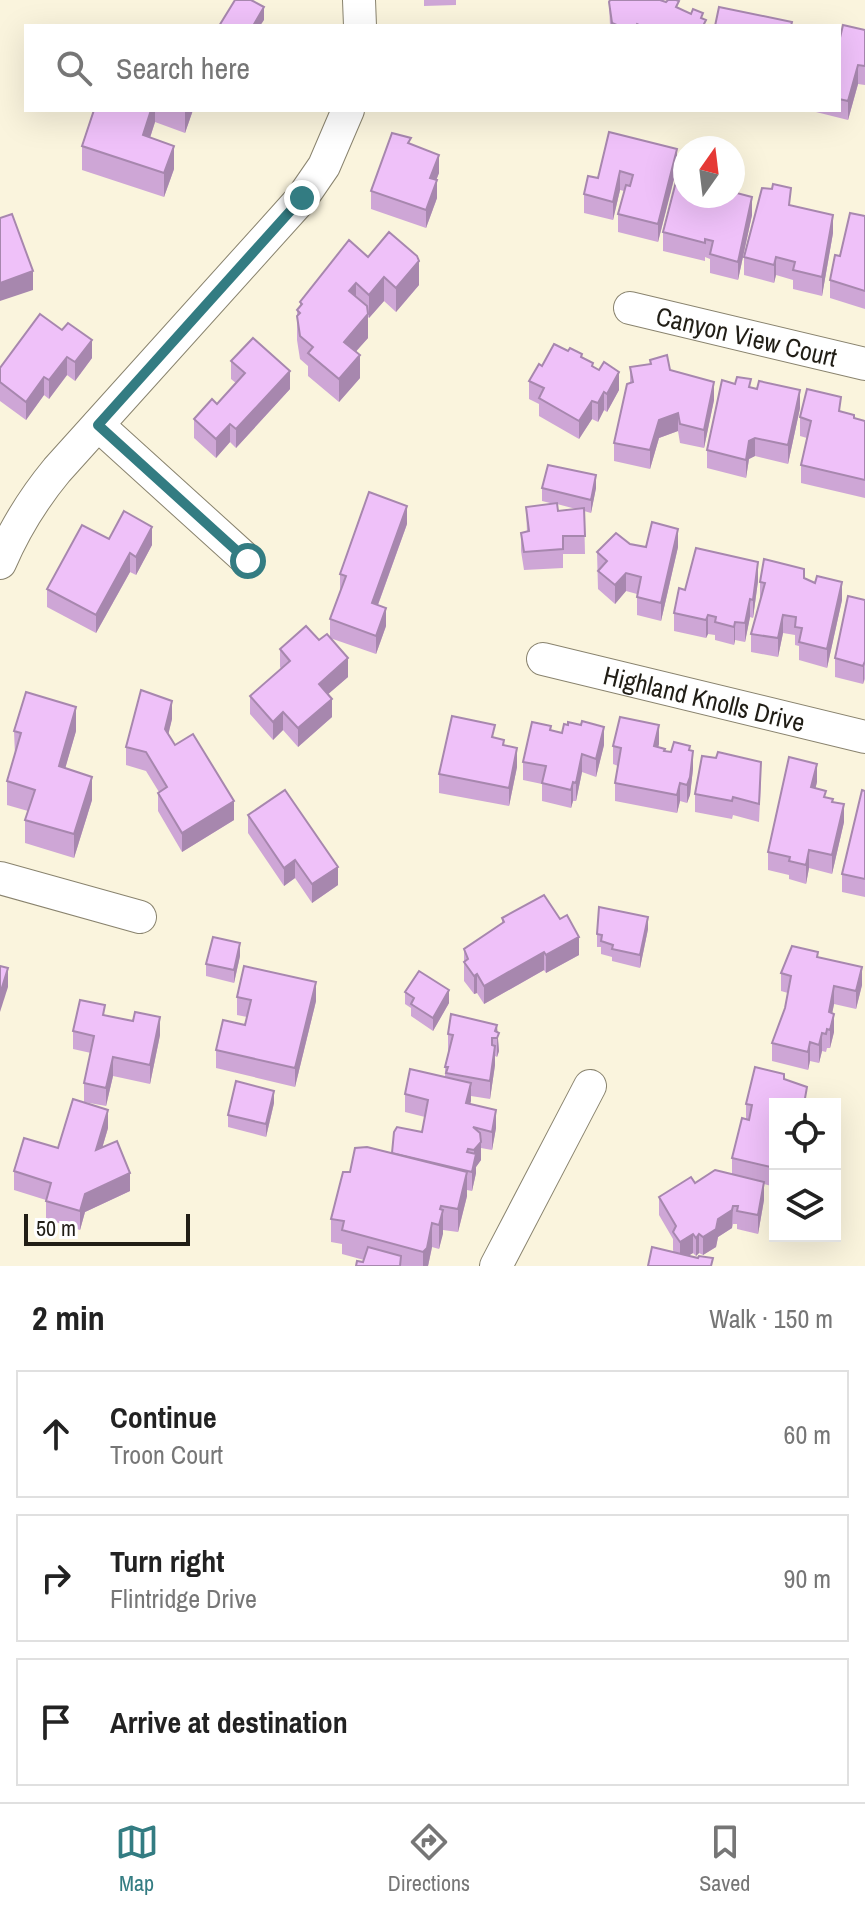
<!DOCTYPE html>
<meta charset="utf-8">
<style>
:root{--surface:#fff;--page:#f6f6f6;--text:#222;--muted:#767676;--line:#e0e0e0;--accent:#337c82}
body{margin:0;font-family:"Archivo Narrow",sans-serif;background:var(--page);color:var(--text)}
.controls{position:absolute;right:24px;bottom:24px;display:grid;overflow:hidden;border-radius:0px;box-shadow:0 8px 32px #0002}
.controls button{width:72px;height:72px;display:grid;place-items:center;padding:0;border:0;border-bottom:2px solid var(--line);background:var(--surface);color:var(--text);font:40px sans-serif}
.compass{position:absolute;left:673px;top:136px;width:72px;height:72px;border-radius:50%;background:var(--surface);box-shadow:0 8px 32px #0002;rotate:14deg}
.scale{position:absolute;left:24px;bottom:20px;width:166px;box-sizing:border-box;padding-left:8px;border:4px solid #211e16;border-top:0;font-size:22px;line-height:28px;white-space:nowrap;color:#211e16;-webkit-text-stroke:6px #fff;paint-order:stroke}
.stop{position:absolute;width:24px;height:24px;margin:-18px;border:6px solid #337c82;border-radius:50%;background:#fff}
.stop.end{background:#337c82;border-color:#fff;box-shadow:0 2px 8px #0008}
.list{margin:0;padding:0;list-style:none}
h2{display:flex;justify-content:space-between;align-items:center;height:104px;margin:0;padding:0 32px;font-size:34px}
h2 small{font-size:26px;font-weight:400;color:var(--muted)}
.list li{display:grid;grid-template-columns:52px 1fr auto;gap:24px;align-items:center;box-sizing:border-box;height:128px;margin:0 16px 16px;padding:0 16px;border:2px solid var(--line);border-radius:0px}
.list b{display:block;font-size:30px;white-space:nowrap}
.list p{margin:0;font-size:26px;white-space:nowrap;color:var(--muted)}
.list em{font-size:26px;font-style:normal;color:var(--muted)}
.icon{flex:none;width:44px;height:44px;fill:none;stroke:currentColor;stroke-width:2;stroke-linecap:round;stroke-linejoin:round}
.map{position:relative;flex:none;width:865px;height:1266px;overflow:hidden}
.search{position:absolute;background:var(--surface);box-shadow:0 8px 32px #0002;left:24px;right:24px;top:24px;height:88px;display:flex;align-items:center;gap:20px;box-sizing:border-box;padding:0 28px;border-radius:0px;color:var(--muted);font-size:30px}
.sheet{height:536px;background:var(--surface)}
nav{display:flex;justify-content:space-around;align-items:center;box-sizing:border-box;height:112px;border-top:2px solid var(--line);background:var(--surface);font-size:22px;color:var(--muted)}
nav a{display:grid;justify-items:center;gap:4px}
nav .on{color:var(--accent)}
.map>svg:first-child{display:block}
.lines{fill:none;stroke-linecap:round;stroke-linejoin:round}
.minor-casing{stroke:#89836e;stroke-width:34}
.minor{stroke:#fff;stroke-width:32}
.wall{fill:#cea6d6;fill-rule:evenodd}
.shaded-wall{fill:#a787ae}
.building{fill:#efc1f9;stroke:#a787ae;stroke-width:2}
.route{stroke:#337c82;stroke-width:10}
.labels{text-anchor:middle;dominant-baseline:central;stroke-width:7;stroke-linejoin:round;paint-order:stroke}
.street-label{font-size:26px;fill:#211e16;stroke:#fff}
</style>
<div class="map">
<svg width="865" height="1266" viewBox="0 0 865 1266">
<rect width="100%" height="100%" fill="#faf4dd"/>
<g class="lines">
<g class="minor-casing">
<g id="minor">
<path d="M359 0 360 26"/>
<path id="s1" d="M630 308 865 364"/>
<path d="M98 425 248 561"/>
<path d="M0 563C15 528 33 499 57 470L302 198 324 166 348 110"/>
<path id="s2" d="M543 659 865 737"/>
<path d="M0 878 140 917"/>
<path d="M496 1266 590 1086"/>
</g>
</g>
<use href="#minor" class="minor"/>
</g>
<g class="wall">
<path d="M424 0H456V5L424 6Z"/>
<path d="M609 2 679 9 703 19 706 26H610Z"/>
<path d="M865 30V85L858 84 848 120 808 110H839V42Z"/>
<path d="M94 110H193L185 133 155 122 150 138 174 169 164 197 82 170V146Z"/>
<path d="M609 132 677 167 658 242 618 232V214L624 191 620 190 613 220 584 213V194L598 178Z"/>
<path d="M411 144 439 173 436 180 437 198 426 228 371 209V191Z"/>
<path d="M685 196 752 215 738 280 710 273V259L705 257V261L663 251V232Z"/>
<path d="M791 206 833 233 822 296 793 289V280L776 275 774 283 744 275V257Z"/>
<path d="M865 216V309L830 298V280L840 256Z"/>
<path d="M368 257 419 285 396 312 384 301 369 318 368 317V338L356 351 360 378 339 402 308 376V366L300 359 297 340V310L300 307V302Z"/>
<path d="M40 314 92 358 75 381 67 375 49 399 44 395 26 420 0 401V368Z"/>
<path d="M582 357 619 390 607 412 604 410 598 422 592 419 579 439 539 416V404L529 399V381L542 366Z"/>
<path d="M231 361 290 389 236 448 230 442 216 458 194 438V419L217 404 236 383 231 379Z"/>
<path d="M630 367 670 370 714 400 704 448 680 443 678 431 659 438 650 469 614 461V443L630 383Z"/>
<path d="M751 388 800 408 788 464 755 456 749 459 746 478 707 468V450Z"/>
<path d="M841 411 854 418 865 421V498L801 483V465L807 438 800 436V417Z"/>
<path d="M542 488H596L591 513 584 511 585 554H563V568L524 570 521 551V533L527 532 526 507 554 504 542 501ZM557 504 576 509 558 511Z"/>
<path d="M407 524 378 605 386 626 376 654 330 638V619L340 592V574Z"/>
<path d="M109 539 152 545 136 575 130 572 96 633 47 607V589Z"/>
<path d="M630 544 646 547H678L661 621 637 615V594L626 591 615 604 598 589 597 552Z"/>
<path d="M804 579 842 600 827 668 799 660V646L795 645V635L783 633 778 657 751 652V634L760 600V582Z"/>
<path d="M758 581 753 618 750 617 745 642 735 640 734 645 715 640V635L708 634 706 638 674 631V613L685 590Z"/>
<path d="M865 600V679L863 684 835 677V658Z"/>
<path d="M280 649 348 677 328 694 332 717 298 747 283 730 273 740 250 714V696L281 669 280 667Z"/>
<path d="M172 719 168 734 175 745 234 820 182 852 158 811V793L159 792 146 771 126 765V747Z"/>
<path d="M551 730 604 745 596 777 582 772 576 801H573L571 808 542 801V784L523 780V762Z"/>
<path d="M14 731H76L65 768 92 800 74 858 25 843V820L28 811 7 805V781L15 755Z"/>
<path d="M495 738 504 745 517 767 509 806 439 793V774Z"/>
<path d="M659 744 658 747 665 751 671 752 690 750 693 769 690 795 687 803 680 801 677 813 615 801V783L618 766 613 764V746Z"/>
<path d="M761 781 759 822 733 815 732 819 695 812V794Z"/>
<path d="M817 782 815 789 833 803 844 822 832 874 809 868 806 884 789 879V875L768 870V852Z"/>
<path d="M865 791V897L842 892V874Z"/>
<path d="M248 815 338 885 312 903 295 878 284 886 248 833Z"/>
<path d="M502 918 579 955 546 973 544 970 484 1004 477 993 474 994 464 981V949L502 923Z"/>
<path d="M648 929 640 968 612 961V957L601 954V947H597V934Z"/>
<path d="M240 956 234 983 206 976V964Z"/>
<path d="M818 957 862 985 856 1009 834 1004 832 1013 834 1032 830 1048H827L826 1052 822 1051 819 1063 810 1061 808 1070 772 1061V1043L785 1008 788 993 781 991V973Z"/>
<path d="M405 992 449 1003 433 1031 411 1016V1008L405 1004Z"/>
<path d="M237 997 316 1001 295 1087 216 1068V1050L245 1025 247 1017 237 1015Z"/>
<path d="M105 1015 160 1035 150 1084 113 1076 106 1106 84 1102V1083L91 1053 73 1049V1031Z"/>
<path d="M497 1032 499 1051 497 1057 495 1056V1065L490 1099 471 1096 470 1104 496 1128 492 1150 481 1148V1160L476 1167V1173L472 1191 467 1190V1196L458 1232 443 1230 439 1249 432 1247 428 1266H356L363 1262 364 1260 342 1254V1244L331 1242V1219L350 1172 392 1153 422 1132 425 1117 405 1112V1094L445 1077V1067L449 1052H448V1034Z"/>
<path d="M784 1079 807 1104H775V1187L764 1184V1200L758 1234 737 1229V1224H733L732 1228 718 1237 716 1247 703 1255 699 1253 696 1256 693 1253 688 1256 713 1266 674 1253 673 1250V1239L659 1215V1197L695 1183 732 1174V1158L746 1119V1104Z"/>
<path d="M274 1103 266 1137 228 1127V1115Z"/>
<path d="M108 1128 102 1148 130 1191 85 1212 80 1230 46 1219V1200L14 1190V1171L58 1148Z"/>
</g>
<g class="shaded-wall">
<path d="M264 7V20L260 26H253Z"/>
<path d="M858 65V84L848 120V101Z"/>
<path d="M151 110H155V122L143 159V135Z"/>
<path d="M185 110H193L185 133Z"/>
<path d="M174 146V169L164 197V173Z"/>
<path d="M677 149V167L658 242V224Z"/>
<path d="M439 155V173L430 196V178Z"/>
<path d="M620 171V190L613 220V202Z"/>
<path d="M437 180V198L426 228V210Z"/>
<path d="M752 197V215L738 280V262Z"/>
<path d="M833 215V233L822 296V277Z"/>
<path d="M776 257V275L774 283V265Z"/>
<path d="M419 261V285L396 312V288Z"/>
<path d="M33 271V290L0 301V283Z"/>
<path d="M384 277V301L369 318V295Z"/>
<path d="M356 283V307L349 291Z"/>
<path d="M368 314V338L344 365V342Z"/>
<path d="M92 340V358L75 381V362Z"/>
<path d="M360 355V378L339 402V379Z"/>
<path d="M67 357V375L49 399V380Z"/>
<path d="M290 371V389L236 448V429Z"/>
<path d="M619 372V390L607 412V394Z"/>
<path d="M44 377V395L26 420V402Z"/>
<path d="M714 382V400L704 448V430Z"/>
<path d="M800 390V408L788 464V445Z"/>
<path d="M604 392V410L598 422V403Z"/>
<path d="M592 401V419L579 439V421Z"/>
<path d="M678 413V431L659 438 650 469V450L659 420Z"/>
<path d="M230 424V442L216 458V439Z"/>
<path d="M755 438V456L749 459 746 478V460L749 441Z"/>
<path d="M596 475V488L591 513V500Z"/>
<path d="M407 506V524L372 621V603Z"/>
<path d="M152 527V545L136 575V557Z"/>
<path d="M678 529V547L661 621V603Z"/>
<path d="M130 553V572L96 633V615Z"/>
<path d="M758 562V581L753 618V600Z"/>
<path d="M626 573V591L615 604V585Z"/>
<path d="M842 582V600L827 668V649Z"/>
<path d="M750 599V617L745 642V623Z"/>
<path d="M386 608V626L376 654V636Z"/>
<path d="M708 615V634L706 638V620Z"/>
<path d="M783 615V633L778 657V638Z"/>
<path d="M735 622V640L734 645V627Z"/>
<path d="M348 658V677L319 702V684Z"/>
<path d="M864 660V679L863 684V666Z"/>
<path d="M332 699V717L298 747V728Z"/>
<path d="M172 701V719L165 748V729Z"/>
<path d="M76 707V731L59 790V766Z"/>
<path d="M283 712V730L273 740V722Z"/>
<path d="M659 725V744L654 765V746Z"/>
<path d="M604 727V745L596 777V759Z"/>
<path d="M517 748V767L509 806V788Z"/>
<path d="M693 751V769L690 795 687 803V785Z"/>
<path d="M582 754V772L576 801V783Z"/>
<path d="M817 764V782L811 806V787Z"/>
<path d="M92 777V800L74 858V834Z"/>
<path d="M573 782V801L571 808V790Z"/>
<path d="M680 783V801L677 813V795Z"/>
<path d="M234 801V820L182 852V833Z"/>
<path d="M844 804V822L832 874V855Z"/>
<path d="M809 850V868L806 884V865Z"/>
<path d="M295 860V878L284 886V868Z"/>
<path d="M338 867V885L312 903V884Z"/>
<path d="M648 917V929L640 968V955Z"/>
<path d="M579 937V955L546 973V955Z"/>
<path d="M240 943V956L234 983V970Z"/>
<path d="M544 952V970L484 1004V986Z"/>
<path d="M862 967V985L856 1009V991Z"/>
<path d="M8 968V987L0 1012V994Z"/>
<path d="M477 974V993L474 994V976Z"/>
<path d="M316 982V1001L295 1087V1068Z"/>
<path d="M834 986V1004L829 1030V1012Z"/>
<path d="M449 990V1003L433 1031V1018Z"/>
<path d="M834 1014V1032L830 1048V1030Z"/>
<path d="M160 1017V1035L150 1084V1065Z"/>
<path d="M497 1025 499 1051 497 1057V1038L495 1031Z"/>
<path d="M822 1033V1051L819 1063V1045Z"/>
<path d="M810 1042V1061L808 1070V1052Z"/>
<path d="M495 1046V1065L490 1099V1081Z"/>
<path d="M113 1057V1076L106 1106V1088Z"/>
<path d="M471 1083V1101L466 1121V1103Z"/>
<path d="M274 1091V1103L266 1137V1124Z"/>
<path d="M108 1110V1128L96 1169V1150Z"/>
<path d="M496 1110V1128L492 1150V1132Z"/>
<path d="M481 1142V1160L476 1167V1173L472 1191V1172L474 1160V1150Z"/>
<path d="M467 1172V1196L458 1232V1209Z"/>
<path d="M130 1173V1191L85 1212 80 1230V1211L85 1194Z"/>
<path d="M764 1182V1200L758 1234V1215Z"/>
<path d="M441 1206V1216L443 1210V1234L439 1249V1225Z"/>
<path d="M733 1206 732 1228 718 1237 716 1247 703 1255V1237L718 1219Z"/>
<path d="M432 1223V1247L428 1266H423V1252Z"/>
<path d="M693 1234V1253L680 1261V1242Z"/>
<path d="M699 1234V1253L696 1256V1238Z"/>
</g>
<g class="building">
<path d="M235 0H251L264 7 253 26H219Z"/>
<path d="M610 0H660L666 2 668 0H676L679 1 676 7 691 14 693 9 703 13 701 18 706 20 703 26H641L637 24 636 26H619L612 23 609 2Z"/>
<path d="M719 7 792 22 791 26H715Z"/>
<path d="M843 25 865 30V66L858 65 848 101 839 99V42Z"/>
<path d="M94 110H151L143 135 174 146 164 173 82 146Z"/>
<path d="M609 132 677 149 658 224 618 214 626 185 630 186 633 175 620 171 613 202 584 194 588 176 598 178Z"/>
<path d="M392 133 411 138 408 143 439 155 430 178 437 180 426 210 371 191Z"/>
<path d="M680 166 685 167V196H733V192L752 197 738 262 710 254 713 241 705 239V243L663 232Z"/>
<path d="M773 184 791 188 789 205 833 215 822 277 793 270 795 262 776 257 774 265 744 257 762 188 772 189Z"/>
<path d="M850 213 865 216V291L830 280 835 255 840 256Z"/>
<path d="M12 214 33 271 0 283V218Z"/>
<path d="M389 232 417 256 419 261 396 288 384 277 369 295 356 283 349 291 367 306 368 314 344 342 360 355 339 379 308 353 313 347 300 336 297 316 300 313 297 310 302 304 300 302 349 240 368 257Z"/>
<path d="M40 314 62 330 68 323 92 340 75 362 67 357 49 380 44 377 26 402 0 382V368Z"/>
<path d="M253 338 290 371 236 429 230 424 216 439 194 419 212 399 217 404 245 373 231 361Z"/>
<path d="M554 344 568 351 570 348 582 354 581 357 593 363 592 366 599 370 604 362 619 372 607 394 604 392 598 403 592 401 579 421 539 398 544 388 529 381 539 364 542 366Z"/>
<path d="M667 355 670 370 714 382 704 430 680 424 678 413 659 420 650 450 614 443 627 384 633 382 630 367 651 364 650 360Z"/>
<path d="M737 377 751 379 749 387 757 389 759 381 800 390 788 445 755 438 749 441 746 460 707 450 722 380 735 384Z"/>
<path d="M807 389 841 397 839 411 854 415V418L865 421V480L801 465 811 421 800 417Z"/>
<path d="M548 465 596 475 591 500 542 488Z"/>
<path d="M369 492 407 506 372 603 386 608 376 636 330 619 346 576 340 574Z"/>
<path d="M557 503 558 511 584 508 585 536H563V549L524 552 521 533 529 531 526 507Z"/>
<path d="M124 511 152 527 136 557 130 553 96 615 47 589 82 525 109 539Z"/>
<path d="M652 522 678 529 661 603 637 597 641 577 626 573 615 585 598 571 607 561 597 552 616 533 630 544 646 547Z"/>
<path d="M696 548 758 562 753 600 750 599 745 623 735 622 734 627 715 622 716 617 708 615 706 620 674 613 679 588 685 590Z"/>
<path d="M764 559 804 569V578L815 583 817 576 842 582 827 649 799 642 802 628 795 627 796 617 783 615 778 638 751 634 765 583 760 582Z"/>
<path d="M848 596 865 600V661L863 666 835 658Z"/>
<path d="M306 626 319 640 327 634 348 658 319 684 332 699 298 728 283 712 273 722 250 696 290 661 280 649Z"/>
<path d="M141 690 172 701 165 729 175 745 193 734 234 801 182 833 158 793 167 787 146 752 126 747Z"/>
<path d="M26 692 76 707 59 766 92 777 74 834 25 820 35 790 7 781 21 733 14 731Z"/>
<path d="M452 716 495 725 492 737 504 740 503 745 517 748 509 788 439 774Z"/>
<path d="M620 717 659 725 654 746 665 749 664 751 671 752 674 742 690 746 689 750 693 751 690 777 687 785 680 783 677 795 615 783 621 748 613 746Z"/>
<path d="M582 721 604 727 596 759 582 754 576 783 573 782 571 790 542 783 546 766 523 762 532 722 551 726 550 730 562 733 564 724 568 725V722L581 725Z"/>
<path d="M718 752 761 762 759 804 733 797 732 801 695 794 702 756 716 758Z"/>
<path d="M789 757 817 764 811 787 826 791 824 797 833 799 832 802 844 804 832 855 809 850 806 865 789 861 790 857 768 852Z"/>
<path d="M285 790 338 867 312 884 295 860 284 868 248 815Z"/>
<path d="M862 790 865 791V879L842 874Z"/>
<path d="M544 895 560 919 567 915 579 937 546 955 544 952 484 986 477 974 474 976 464 962 468 959 464 949 504 922 502 918Z"/>
<path d="M599 907 648 917 640 955 612 949 613 945 601 941 602 935 597 934Z"/>
<path d="M213 937 240 943 234 970 206 964Z"/>
<path d="M792 946 818 952 817 957 862 967 856 991 834 986 829 1012 834 1014 830 1030 827 1029 826 1034 822 1033 819 1045 810 1042 808 1052 772 1043 785 1008 791 976 781 973Z"/>
<path d="M0 966 8 968 0 994Z"/>
<path d="M244 966 316 982 295 1068 216 1050 223 1020 245 1025 251 1000 237 997Z"/>
<path d="M419 971 449 990 433 1018 411 1004 414 998 405 992Z"/>
<path d="M80 1000 105 1005 103 1015 133 1021 135 1012 160 1017 150 1065 113 1057 106 1088 84 1083 94 1036 73 1031Z"/>
<path d="M451 1014 497 1025 495 1031 499 1033 497 1038H492V1045L495 1046 490 1081 446 1073 448 1067H445L453 1035 448 1034Z"/>
<path d="M755 1067 784 1074V1079L807 1087 804 1104H775V1168L732 1158 742 1118 749 1120 752 1105 746 1104Z"/>
<path d="M410 1069 471 1083 466 1103 496 1110 492 1132 473 1127 480 1133 481 1142 474 1150 468 1149 467 1152 476 1154 472 1172 392 1153 394 1132 397 1127 422 1132 428 1100 405 1094Z"/>
<path d="M236 1081 274 1091 266 1124 228 1115Z"/>
<path d="M73 1099 108 1110 96 1150 117 1141 130 1173 85 1194 80 1211 46 1201 51 1183 14 1171 24 1138 58 1148Z"/>
<path d="M367 1147 467 1172 458 1209 441 1206 440 1209 443 1210 439 1225 432 1223 427 1248 423 1252 342 1230 344 1221 331 1219 343 1172H350L355 1148Z"/>
<path d="M715 1170 764 1182 758 1215 737 1211 738 1206H733L732 1210 718 1219 716 1229 703 1237 699 1234 696 1238 693 1234 680 1242 673 1232 676 1226 659 1197 691 1177 695 1183Z"/>
<path d="M368 1247 401 1256 400 1266H356L357 1261 363 1262Z"/>
<path d="M652 1247 698 1258 699 1256 713 1258 711 1266H648Z"/>
</g>
<g class="lines">
<path class="route" d="M248 561 98 425 302 198"/>
</g>
<g class="labels">
<g class="street-label">
<text stroke="none"><textPath href="#s1" startOffset="120">Canyon View Court</textPath></text>
<text stroke="none"><textPath href="#s2" startOffset="166">Highland Knolls Drive</textPath></text>
</g>
</g>
</svg>
<div class="controls">
<button><svg class="icon" aria-label="locate" viewBox="0 0 24 24"><circle cx="12" cy="12" r="6"/><path d="M12 2v4M12 18v4M2 12h4M18 12h4"/></svg></button>
<button><svg class="icon" aria-label="layers" viewBox="0 0 24 24"><path d="M12 4l9 5-9 5-9-5zM3 14l9 5 9-5"/></svg></button>
</div>
<svg class="compass" viewBox="-18 -18 36 36"><path d="M0-13l5 13h-10z" fill="#e53935"/><path d="M0 13l5-13h-10z" fill="#767676"/></svg>
<div class="scale">50 m</div>
<div class="stop" style="left:248px;top:561px"></div>
<div class="stop end" style="left:302px;top:198px"></div>
<div class="search"><svg class="icon" aria-label="search" viewBox="0 0 24 24"><circle cx="10" cy="10" r="6"/><path d="M15 15l6 6"/></svg>Search here</div>
</div>
<section class="sheet">
<h2>2 min<small>Walk · 150 m</small></h2>
<ul class="list">
<li><svg class="icon" aria-label="ahead" viewBox="0 0 24 24"><path d="M12 20V5M6 11l6-6 6 6"/></svg><div><b>Continue</b><p>Troon Court</p></div><em>60 m</em></li>
<li><svg class="icon" aria-label="right" viewBox="0 0 24 24"><path d="M7 20v-9h11M14 6l5 5-5 5"/></svg><div><b>Turn right</b><p>Flintridge Drive</p></div><em>90 m</em></li>
<li><svg class="icon" aria-label="arrive" viewBox="0 0 24 24"><path d="M6 21V4h12l-3 4 3 4H6"/></svg><div><b>Arrive at destination</b></div></li>
</ul>
</section>
<nav>
<a class="on"><svg class="icon" aria-label="map" viewBox="0 0 24 24"><path d="M3 6l6-2 6 2 6-2v14l-6 2-6-2-6 2zM9 4v14M15 6v14"/></svg>Map</a>
<a><svg class="icon" aria-label="directions" viewBox="0 0 24 24"><path d="M12 3l9 9-9 9-9-9zM9 14v-3h6M13 9l2 2-2 2"/></svg>Directions</a>
<a><svg class="icon" aria-label="saved" viewBox="0 0 24 24"><path d="M7 4h10v16l-5-4-5 4z"/></svg>Saved</a>
</nav>
